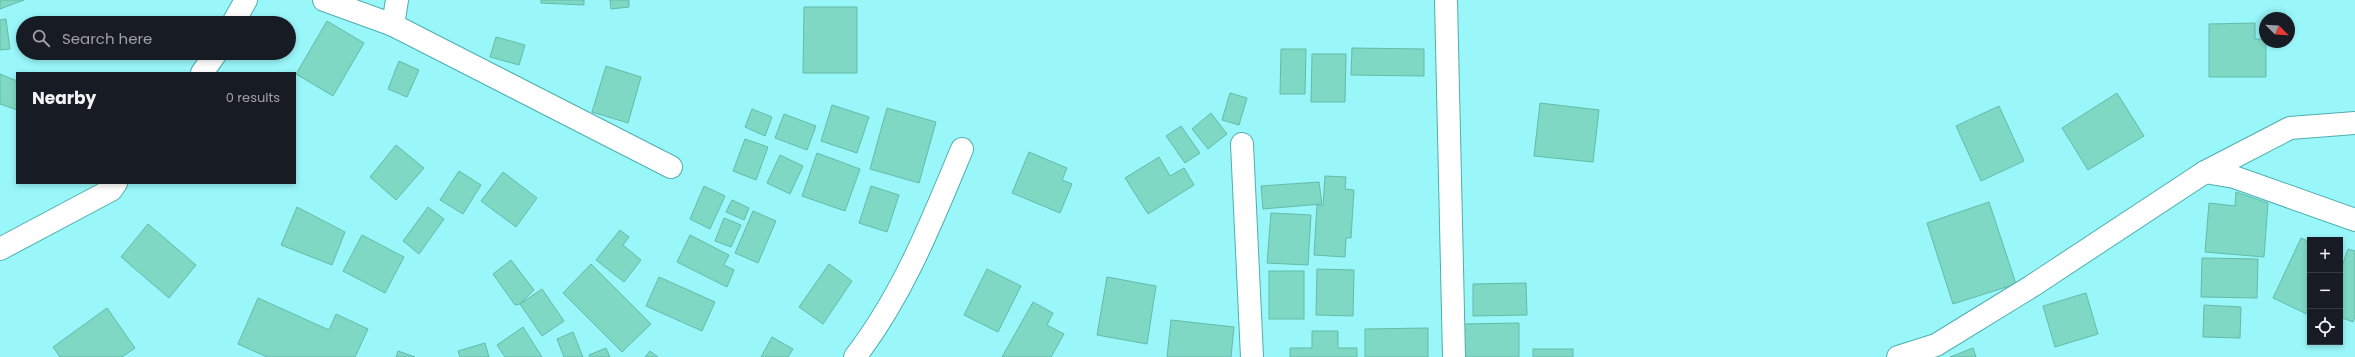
<!DOCTYPE html>
<meta charset="utf-8">
<style>
:root{--surface:#171b24;--page:#242831;--text:#f1f3f6;--muted:#9ea1a6;--line:#363941}
body{margin:0;font-family:Poppins,sans-serif;background:var(--page);color:var(--text)}
.controls{position:absolute;right:12px;bottom:12px;display:grid;overflow:hidden;border-radius:0px;box-shadow:0 2px 6px #0003}
.controls button{width:36px;height:36px;display:grid;place-items:center;padding:0;border:0;border-bottom:1px solid var(--line);background:var(--surface);color:var(--text);font:20px sans-serif}
.compass{position:absolute;left:2259px;top:12px;width:36px;height:36px;border-radius:50%;background:var(--surface);box-shadow:0 2px 6px #0003;rotate:114deg}
.list{margin:0;padding:0;list-style:none}
h2{display:flex;justify-content:space-between;align-items:center;height:52px;margin:0;padding:0 16px;font-size:17px}
h2 small{font-size:13px;font-weight:400;color:var(--muted)}
.icon{flex:none;width:22px;height:22px;fill:none;stroke:currentColor;stroke-width:2;stroke-linecap:round;stroke-linejoin:round}
.map{position:relative;flex:none;width:2355px;height:357px;overflow:hidden}
.search{position:absolute;background:var(--surface);box-shadow:0 2px 6px #0003;left:16px;top:16px;width:280px;height:44px;display:flex;align-items:center;gap:10px;box-sizing:border-box;padding:0 14px;border-radius:22px;color:var(--muted);font-size:15px}
.panel{position:absolute;background:var(--surface);box-shadow:0 2px 6px #0003;left:16px;top:72px;width:280px;height:112px;border-radius:0px}
.map>svg:first-child{display:block}
.building{fill:#7ed8c4;stroke:#64bba8}
.lines{fill:none;stroke-linecap:round;stroke-linejoin:round}
.minor-casing{stroke:#4faeb0;stroke-width:24}
.minor{stroke:#fff;stroke-width:22}
</style>
<div class="map">
<svg width="2355" height="357" viewBox="0 0 2355 357">
<rect width="100%" height="100%" fill="#99f6f9"/>
<g class="building">
<path d="M0 0H24L0 9Z"/>
<path d="M541 0H584V5L541 3Z"/>
<path d="M610 0H629V7L611 9Z"/>
<path d="M804 7H857V73H803Z"/>
<path d="M6 19 10 49 0 50V20Z"/>
<path d="M327 21 364 43 333 96 296 74Z"/>
<path d="M2255 23V39H2265L2266 42V77H2209V24Z"/>
<path d="M496 37 525 45 519 65 490 57Z"/>
<path d="M1352 48 1424 49V76L1351 75Z"/>
<path d="M1281 49H1306L1305 94H1280Z"/>
<path d="M1312 54H1346L1345 102H1311Z"/>
<path d="M399 61 419 70 407 97 388 89Z"/>
<path d="M606 66 641 77 628 123 592 112Z"/>
<path d="M0 74 17 81V110L0 104Z"/>
<path d="M1230 93 1247 98 1239 125 1222 120Z"/>
<path d="M2117 93 2144 136 2088 170 2062 128Z"/>
<path d="M1540 103 1599 110 1593 162 1534 156Z"/>
<path d="M832 105 869 117 857 153 821 141Z"/>
<path d="M1999 106 2024 161 1981 181 1956 126Z"/>
<path d="M887 108 936 122 919 183 870 169Z"/>
<path d="M752 109 772 117 765 136 745 127Z"/>
<path d="M1211 113 1227 134 1208 149 1192 129Z"/>
<path d="M784 114 816 126 807 150 775 138Z"/>
<path d="M1181 126 1200 153 1185 163 1166 136Z"/>
<path d="M745 139 768 147 756 180 733 171Z"/>
<path d="M396 145 424 168 396 200 370 177Z"/>
<path d="M1029 152 1067 168 1062 180 1072 184 1060 213 1012 193Z"/>
<path d="M817 153 860 169 845 211 802 196Z"/>
<path d="M780 155 803 166 790 194 767 183Z"/>
<path d="M1159 157 1170 176 1184 168 1194 185 1148 214 1125 178Z"/>
<path d="M459 171 481 185 463 214 440 200Z"/>
<path d="M503 172 537 198 516 227 481 201Z"/>
<path d="M1325 176 1346 177 1345 189 1354 190 1351 238H1346L1345 257 1314 255 1317 205 1323 206Z"/>
<path d="M1319 182 1322 204 1263 209 1261 186Z"/>
<path d="M704 186 725 196 710 229 690 219Z"/>
<path d="M871 186 899 195 887 232 859 223Z"/>
<path d="M2236 192 2268 203 2264 257 2205 252 2209 203 2235 206Z"/>
<path d="M732 200 749 208 744 220 726 212Z"/>
<path d="M1989 202 2016 284 1953 304 1927 223Z"/>
<path d="M297 207 345 232 332 265 281 245Z"/>
<path d="M428 207 444 219 419 254 403 241Z"/>
<path d="M753 211 776 221 758 263 735 253Z"/>
<path d="M1271 213 1311 215 1308 265 1267 263Z"/>
<path d="M724 218 741 225 731 247 715 241Z"/>
<path d="M148 224 196 265 169 298 121 257Z"/>
<path d="M620 230 629 237 623 245 641 260 624 282 596 260Z"/>
<path d="M362 235 404 257 385 293 343 271Z"/>
<path d="M690 235 729 255 724 265 734 270 727 287 677 262Z"/>
<path d="M2301 238 2310 242 2309 315 2273 298Z"/>
<path d="M2348 249 2355 251V317L2353 322 2340 317V271Z"/>
<path d="M2202 258 2258 259 2257 298 2201 297Z"/>
<path d="M511 260 534 290 520 304 515 305 493 274Z"/>
<path d="M591 264 651 324 622 352 563 293Z"/>
<path d="M829 264 852 281 823 324 799 307Z"/>
<path d="M987 269 1021 286 998 332 964 315Z"/>
<path d="M1317 269 1354 270 1353 316 1316 315Z"/>
<rect x="1269" y="271" width="35" height="48"/>
<path d="M659 277 715 302 702 331 646 306Z"/>
<path d="M1107 277 1156 286 1147 344 1097 335Z"/>
<path d="M1526 283 1527 315 1473 316V284Z"/>
<path d="M542 289 564 321 542 336 520 304Z"/>
<path d="M2086 293 2098 334 2055 347 2043 306Z"/>
<path d="M258 298 329 330 336 314 368 329 355 357H267L238 344Z"/>
<path d="M1033 302 1053 313 1047 325 1064 334 1051 357H1002Z"/>
<path d="M2204 305 2241 307 2240 338 2203 337Z"/>
<path d="M107 308 135 348 122 357H60L53 347Z"/>
<path d="M1171 320 1234 327 1231 357H1167Z"/>
<path d="M1519 323V357H1463L1462 324Z"/>
<path d="M523 327 542 357H505L497 345Z"/>
<path d="M1428 328V357H1365V329Z"/>
<path d="M1312 331H1338V348H1357V357H1290V348H1312Z"/>
<path d="M573 332 583 357H564L557 339Z"/>
<path d="M772 337 793 349 788 357H761Z"/>
<path d="M485 343 489 357H460L458 351Z"/>
<path d="M606 348 610 357H590L589 355Z"/>
<path d="M1973 348 1976 357H1950Z"/>
<rect x="1533" y="349" width="40" height="8"/>
<path d="M398 351 415 357H396Z"/>
<path d="M650 351 658 357H645Z"/>
</g>
<g class="lines">
<g class="minor-casing">
<g id="minor">
<path d="M324 0 393 25 671 167"/>
<path d="M1446 0 1454 357"/>
<path d="M233 23 246 0"/>
<path d="M393 25 397 0"/>
<path d="M202 73 216 53"/>
<path d="M1242 144 1252 357"/>
<path d="M2205 172 2290 128 2355 123"/>
<path d="M0 249 111 190 116 183"/>
<path d="M855 357C903 295 932 221 962 149"/>
<path d="M1898 357 1936 345 2032 286 2205 172 2234 177 2355 220"/>
</g>
</g>
<use href="#minor" class="minor"/>
</g>
</svg>
<div class="controls">
<button>+</button>
<button>−</button>
<button><svg class="icon" aria-label="locate" viewBox="0 0 24 24"><circle cx="12" cy="12" r="6"/><path d="M12 2v4M12 18v4M2 12h4M18 12h4"/></svg></button>
</div>
<svg class="compass" viewBox="-18 -18 36 36"><path d="M0-13l5 13h-10z" fill="#e53935"/><path d="M0 13l5-13h-10z" fill="#9ea1a6"/></svg>
<div class="search"><svg class="icon" aria-label="search" viewBox="0 0 24 24"><circle cx="10" cy="10" r="6"/><path d="M15 15l6 6"/></svg>Search here</div>
<section class="panel">
<h2>Nearby<small>0 results</small></h2>
<ul class="list">
</ul>
</section>
</div>
